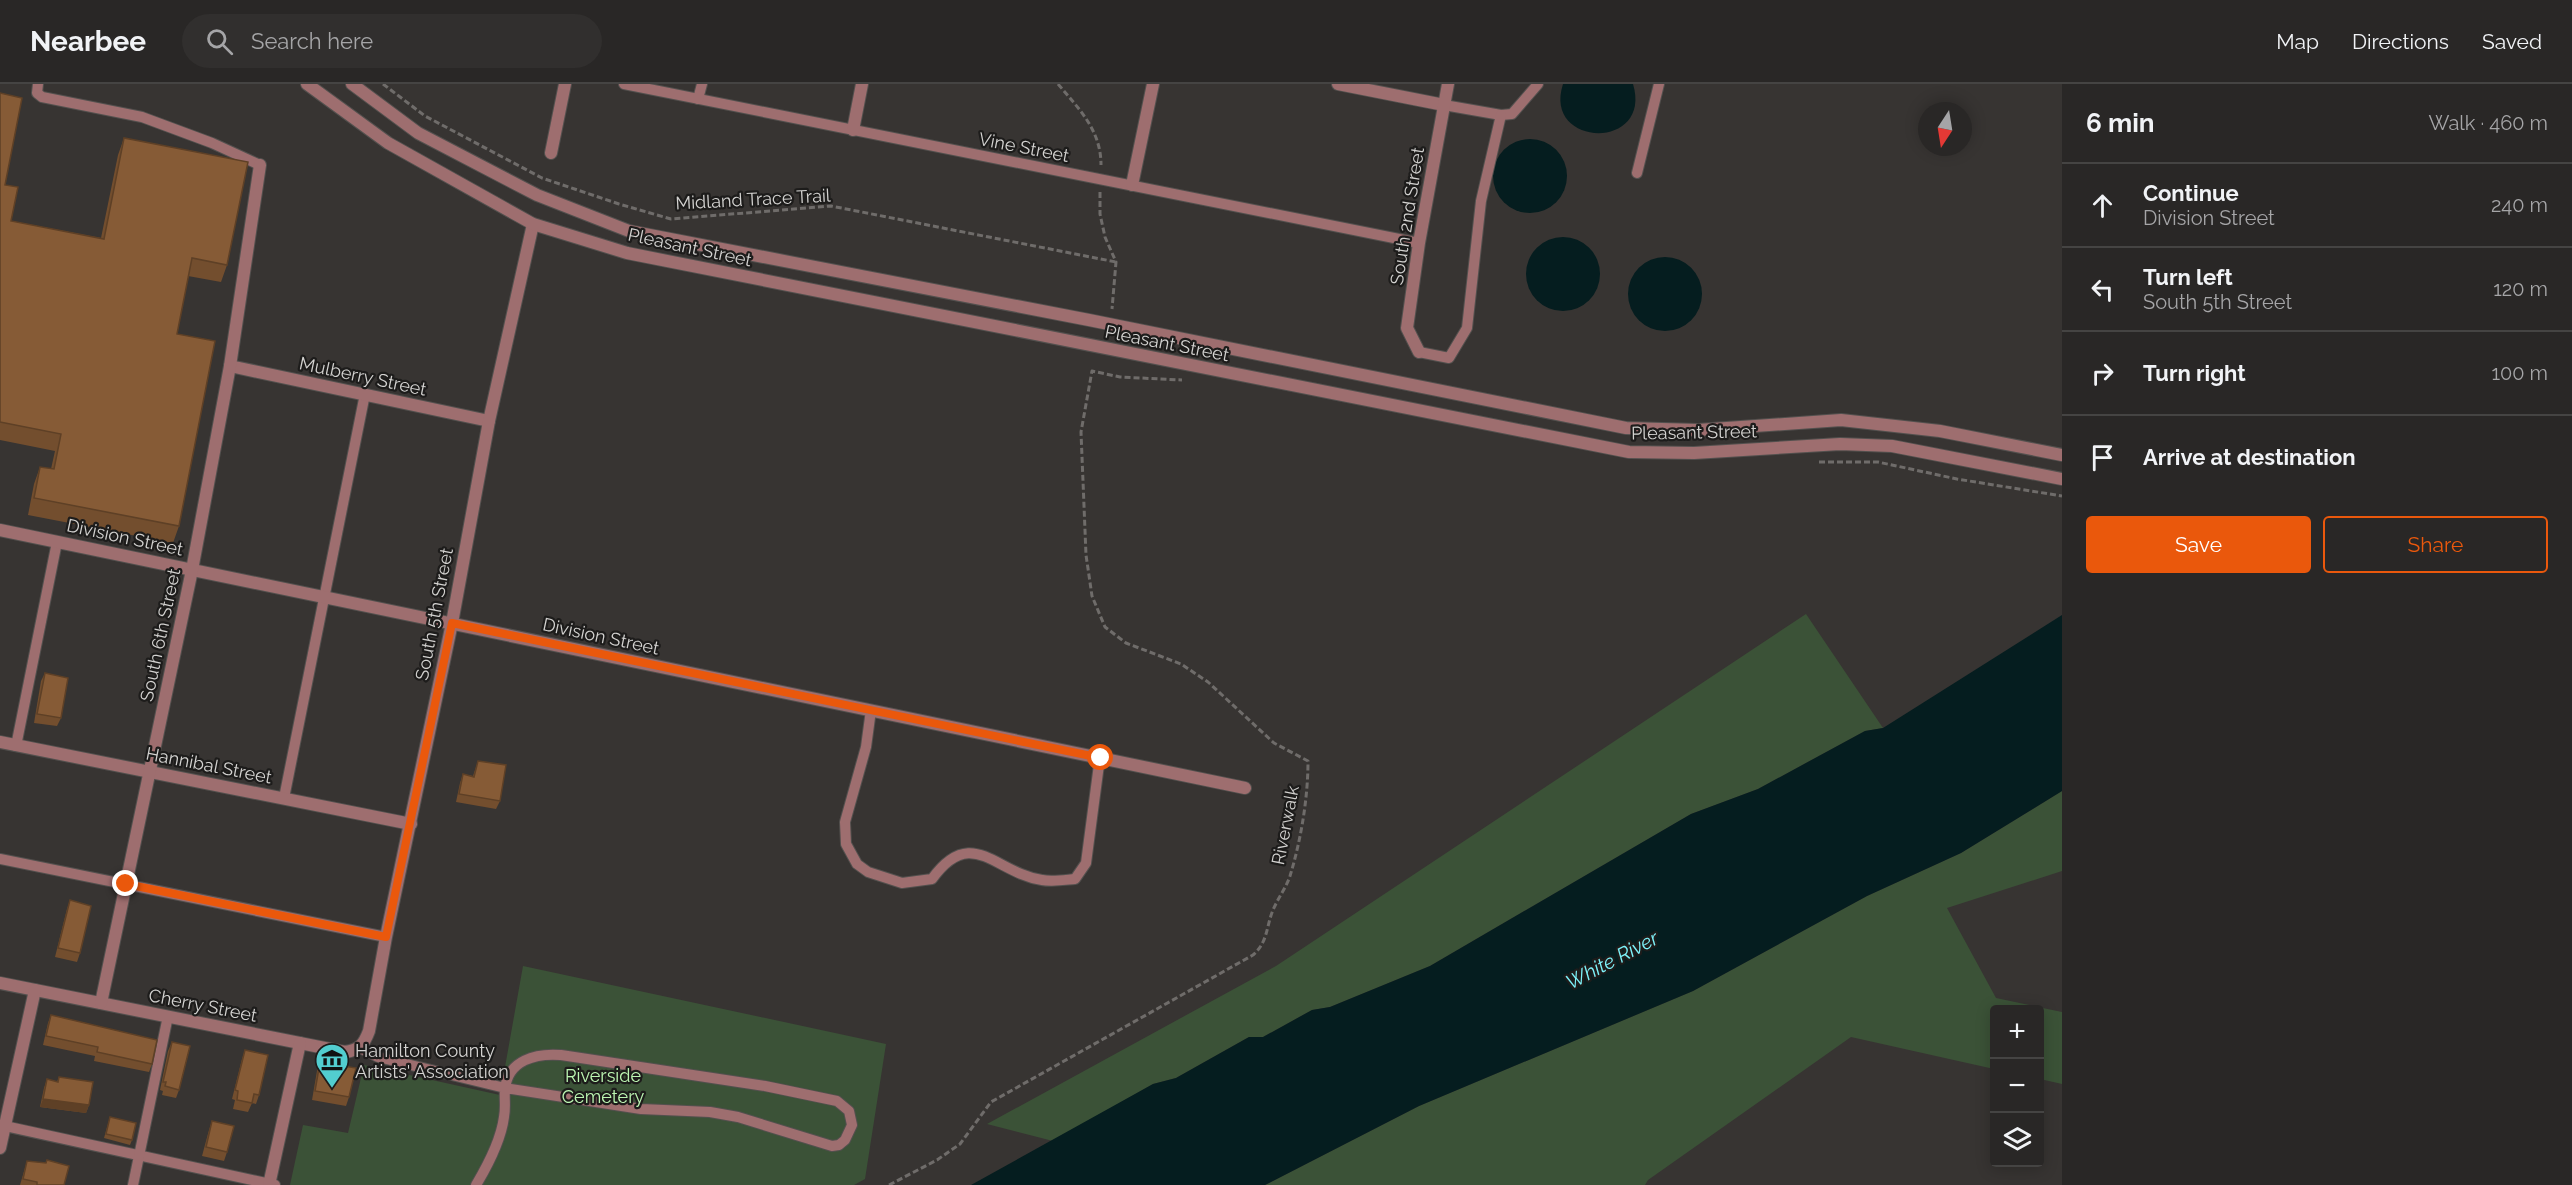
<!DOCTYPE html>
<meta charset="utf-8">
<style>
:root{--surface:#292726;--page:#312f2e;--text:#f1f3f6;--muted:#a5a5a7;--line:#454443;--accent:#ea580c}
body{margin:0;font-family:Raleway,sans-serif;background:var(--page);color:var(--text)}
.controls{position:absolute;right:18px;bottom:18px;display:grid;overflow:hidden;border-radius:6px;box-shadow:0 3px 15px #0003}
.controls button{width:54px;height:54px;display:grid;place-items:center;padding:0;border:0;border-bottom:2px solid var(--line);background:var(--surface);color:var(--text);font:30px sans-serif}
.compass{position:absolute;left:1918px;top:18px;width:54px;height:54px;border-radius:50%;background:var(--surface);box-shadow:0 3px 15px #0003;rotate:192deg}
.stop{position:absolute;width:18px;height:18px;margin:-14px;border:4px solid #ea580c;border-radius:50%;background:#fff}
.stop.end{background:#ea580c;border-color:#fff;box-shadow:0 2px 6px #0008}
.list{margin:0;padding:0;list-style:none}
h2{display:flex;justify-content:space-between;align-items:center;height:78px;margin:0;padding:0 24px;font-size:26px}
h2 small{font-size:20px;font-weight:400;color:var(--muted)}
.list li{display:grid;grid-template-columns:39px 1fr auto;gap:18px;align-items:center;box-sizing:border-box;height:84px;padding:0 24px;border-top:2px solid var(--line)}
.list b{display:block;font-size:22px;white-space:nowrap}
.list p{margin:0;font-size:20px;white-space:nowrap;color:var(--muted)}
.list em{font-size:20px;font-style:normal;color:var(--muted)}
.actions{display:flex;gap:12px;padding:18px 24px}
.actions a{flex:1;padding:14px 0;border:2px solid var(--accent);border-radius:6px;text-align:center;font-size:21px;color:var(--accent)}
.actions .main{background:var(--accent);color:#fff}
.icon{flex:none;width:33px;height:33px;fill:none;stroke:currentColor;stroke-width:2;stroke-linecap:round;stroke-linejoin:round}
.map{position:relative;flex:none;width:2062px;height:1101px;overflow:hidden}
header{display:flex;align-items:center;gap:36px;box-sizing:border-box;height:84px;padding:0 30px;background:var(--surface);border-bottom:2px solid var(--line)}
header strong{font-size:28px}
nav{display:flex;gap:33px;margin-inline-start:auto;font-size:21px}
.search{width:420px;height:54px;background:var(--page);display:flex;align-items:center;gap:15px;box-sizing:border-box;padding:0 21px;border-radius:33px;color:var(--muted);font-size:22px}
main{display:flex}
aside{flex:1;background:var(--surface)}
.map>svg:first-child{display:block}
.green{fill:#3b5237}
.water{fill:#051d1f}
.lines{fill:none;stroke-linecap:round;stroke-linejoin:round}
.service-casing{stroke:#53504e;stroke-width:12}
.minor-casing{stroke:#53504e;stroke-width:14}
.tertiary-casing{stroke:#53504e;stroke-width:14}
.path{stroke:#6f6c6a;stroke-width:3;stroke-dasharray:6 3;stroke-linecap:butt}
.service{stroke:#9e6e6f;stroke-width:10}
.minor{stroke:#9e6e6f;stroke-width:12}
.tertiary{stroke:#9e6e6f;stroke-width:12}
.wall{fill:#734e2e}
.shaded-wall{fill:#5e4026}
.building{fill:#865b36;stroke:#5e4026;stroke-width:1.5}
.route{stroke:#ea580c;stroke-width:8}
.labels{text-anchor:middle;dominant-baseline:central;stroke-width:4.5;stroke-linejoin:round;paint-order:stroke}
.street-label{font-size:18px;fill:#d3d2d0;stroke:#1d1c1b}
.poi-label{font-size:18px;fill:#d3d2d0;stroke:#1d1c1b;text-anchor:start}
.park-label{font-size:18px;fill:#bdf7b3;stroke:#1d1c1b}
.water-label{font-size:20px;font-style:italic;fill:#7ef3fa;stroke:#1d1c1b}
</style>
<header>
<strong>Nearbee</strong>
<div class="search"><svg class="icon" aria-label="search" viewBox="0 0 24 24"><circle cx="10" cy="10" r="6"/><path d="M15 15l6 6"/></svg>Search here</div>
<nav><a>Map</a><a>Directions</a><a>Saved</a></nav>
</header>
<main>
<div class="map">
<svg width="2062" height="1101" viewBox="0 0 2062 1101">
<rect width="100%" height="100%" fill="#373432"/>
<g class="green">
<path d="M1806 530 1883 644 1865 647 1758 705 1691 730 1430 882 1330 923 1312 926 1263 953H1249L1176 994 1153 1000 1053 1057 987 1040 1276 882Z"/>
<path d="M2062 707V787L1947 824 1996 914 2062 928V1000L2040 995V926H1994V985L1851 953 1648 1096 1645 1101H1265L1419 1022 1693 907 1867 812 1961 769Z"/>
<path d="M523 882 886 960 865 1095 854 1101H290L303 1041 348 1049 364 981 500 1011Z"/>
</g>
<g class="water">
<path d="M1563 0H1633C1653 67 1542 64 1563 0Z"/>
<circle cx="1530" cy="92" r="37"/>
<circle cx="1563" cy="190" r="37"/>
<circle cx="1665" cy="210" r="37"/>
<path d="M2062 531V707L1961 769 1867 812 1693 907 1419 1022 1265 1101H971L1153 1000 1176 994 1249 953H1263L1312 926 1330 923 1430 882 1691 730 1758 705 1865 647 1883 644Z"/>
</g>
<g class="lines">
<g class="service-casing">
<g id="service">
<path d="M38 0 37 9 42 13 142 33 212 59 260 81"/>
<path d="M624 0 1419 159"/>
<path d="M698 15 702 0"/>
<path d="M1444 21 1501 31 1512 30 1538 0"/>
<path d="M1637 89 1659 0"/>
<path d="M1419 268 1449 274 1467 244 1481 117 1501 31"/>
<path d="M871 626 866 663 845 738 846 760 857 780 868 788 902 799 932 795C972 740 995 789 1042 796 1052 798 1064 796 1075 795L1086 779 1100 673"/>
<path d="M16 662 57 458"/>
<path d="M284 714 365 310"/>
<path d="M0 775 386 853"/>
<path d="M360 964 378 973 505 1004 641 1025 710 1028 738 1033 832 1062 839 1061 845 1056 852 1041 849 1027 837 1017 765 1002 561 971C536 969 508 976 505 1005 504 1014 506 1023 504 1033 501 1056 488 1081 476 1101"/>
<path d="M0 1041 275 1101"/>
<path d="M133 1101 168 932"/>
</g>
</g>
<g class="minor-casing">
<g id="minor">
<path d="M1338 0 1444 21"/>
<path d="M853 46 862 0"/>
<path d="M551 69 565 0"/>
<path d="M1132 101 1153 0"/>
<path d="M1419 268 1407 244 1419 159 1448 0"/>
<path d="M230 282 489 337"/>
<path d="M0 446 1245 704"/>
<path d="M0 658 411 740"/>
<path d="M0 899 345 968C360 966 364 960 369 947L386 853 452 539 489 337 533 140"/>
<path d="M101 919 192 486 230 282 260 81"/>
<path d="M0 1064 35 906"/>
<path d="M269 1101 300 959"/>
</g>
</g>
<g class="tertiary-casing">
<g id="tertiary">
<path d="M307 0 388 59 533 140 627 169 1629 368 1694 369 1840 360 1892 362 2062 395"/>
<path d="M352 0 418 49 537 111 629 147 1089 236 1626 344 1698 346 1841 336 1940 347 2062 371"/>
</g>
</g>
<g class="path">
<path d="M383 0 425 32 542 94 619 120 671 135 831 122 1116 178"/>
<path d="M1058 0C1079 25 1101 46 1101 81"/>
<path d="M1100 108V130L1105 153 1116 178 1112 225"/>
<path d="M1819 378H1878L1957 395 2062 412"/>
<path d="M889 1101 937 1076 960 1060 991 1018 1253 871C1268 858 1266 843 1273 826 1278 814 1286 804 1290 792 1301 756 1308 714 1308 677L1274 659 1208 598 1181 580 1126 559 1105 543 1092 512 1086 471 1081 348 1092 287 1120 293 1182 296"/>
</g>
<use href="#service" class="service"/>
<use href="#minor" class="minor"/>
<use href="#tertiary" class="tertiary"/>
</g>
<g class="wall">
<path d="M0 9 5 101 11 137 101 154 118 71 124 54 227 181 221 198 188 192 177 250 179 442 173 459 28 431 34 400 40 383 51 385 55 367 0 356Z"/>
<path d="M45 589 61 634 57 642 34 639 41 597Z"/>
<path d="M478 677 500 717 496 725 456 718 460 699 463 690 473 692Z"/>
<path d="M70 816 80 869 77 878 55 873 67 825Z"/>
<path d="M51 931 152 980 149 988 94 977 95 972 43 961 48 939Z"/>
<path d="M172 958 179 1006 176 1014 162 1011 163 1007 160 1006 168 967Z"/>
<path d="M245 966 259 1011 256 1020 252 1019 248 1028 233 1025 235 1016 232 1015 242 975Z"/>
<path d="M320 978 349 1013 346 1022 312 1016 317 987Z"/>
<path d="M59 993 89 1021 86 1029 40 1023 44 1004 47 995 57 998Z"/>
<path d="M110 1033 132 1056 130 1061 104 1054Z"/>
<path d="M212 1037 227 1068 224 1077 202 1072 209 1046Z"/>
<path d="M27 1077 64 1101H20Z"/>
</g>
<path class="shaded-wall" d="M43 1015 89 1021 86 1029 40 1023Z"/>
<g class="building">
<path d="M0 9 22 14 5 101 18 103 11 137 104 155 124 54 248 78 227 181 192 174 177 250 215 257 179 442 34 414 40 383 54 385 61 350 0 338Z"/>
<path d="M45 589 68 594 61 634 37 630Z"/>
<path d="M478 677 506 681 500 717 459 710 463 690 474 693Z"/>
<path d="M70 816 91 822 80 869 58 864Z"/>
<path d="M51 931 157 956 152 980 97 968 98 963 46 952Z"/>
<path d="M172 958 190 962 179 1006 165 1002 166 998H163Z"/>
<path d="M245 966 268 971 259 1011 254 1010 252 1019 237 1016 238 1007 235 1006Z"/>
<path d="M320 978 356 984 349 1013 315 1007Z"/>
<path d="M59 993 93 998 89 1021 43 1015 47 995 58 998Z"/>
<path d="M110 1033 136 1039 132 1056 106 1050Z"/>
<path d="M212 1037 234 1042 227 1068 206 1063Z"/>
<path d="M47 1076 69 1082 64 1101H37V1098L23 1095 27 1077 46 1079Z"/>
</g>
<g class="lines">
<path class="route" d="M126 800 386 853 452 539 1101 674"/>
</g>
<defs>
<g id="museum-pin" transform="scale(1.725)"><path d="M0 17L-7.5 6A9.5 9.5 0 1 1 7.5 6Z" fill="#52cdcf" stroke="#1d1c1b"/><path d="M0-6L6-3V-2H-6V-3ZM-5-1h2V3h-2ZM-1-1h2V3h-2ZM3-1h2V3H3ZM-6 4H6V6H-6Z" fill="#111"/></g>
</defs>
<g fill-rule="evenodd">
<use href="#museum-pin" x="332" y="976"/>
</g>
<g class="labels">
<g class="street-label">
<text transform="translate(1024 63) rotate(11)">Vine Street</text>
<text transform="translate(753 115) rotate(-3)">Midland Trace Trail</text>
<text transform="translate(1407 132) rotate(-81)">South 2nd Street</text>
<text transform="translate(690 163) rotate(12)">Pleasant Street</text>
<text transform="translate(1167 259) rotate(11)">Pleasant Street</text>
<text transform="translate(363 292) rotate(12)">Mulberry Street</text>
<text transform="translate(1694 348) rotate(-1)">Pleasant Street</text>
<text transform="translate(125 453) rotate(12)">Division Street</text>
<text transform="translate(434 530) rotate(-79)">South 5th Street</text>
<text transform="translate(160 551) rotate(-78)">South 6th Street</text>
<text transform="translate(601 552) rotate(12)">Division Street</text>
<text transform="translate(209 681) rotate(11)">Hannibal Street</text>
<text transform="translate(1285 741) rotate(-79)">Riverwalk</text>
<text transform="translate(203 921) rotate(11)">Cherry Street</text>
</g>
<g class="poi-label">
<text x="355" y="966">Hamilton County<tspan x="355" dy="21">Artists' Association</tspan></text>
</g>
<g class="park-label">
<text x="603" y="991">Riverside<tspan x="603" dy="21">Cemetery</tspan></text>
</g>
<g class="water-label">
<text transform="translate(1612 876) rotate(-28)">White River</text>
</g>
</g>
</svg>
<div class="controls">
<button>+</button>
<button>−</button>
<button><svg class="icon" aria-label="layers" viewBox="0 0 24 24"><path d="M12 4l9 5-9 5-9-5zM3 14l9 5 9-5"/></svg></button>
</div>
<svg class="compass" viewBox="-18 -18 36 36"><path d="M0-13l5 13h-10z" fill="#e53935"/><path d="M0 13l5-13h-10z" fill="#a5a5a7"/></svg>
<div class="stop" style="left:1101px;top:674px"></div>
<div class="stop end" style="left:126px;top:800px"></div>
</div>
<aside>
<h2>6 min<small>Walk · 460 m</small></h2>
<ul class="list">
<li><svg class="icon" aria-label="ahead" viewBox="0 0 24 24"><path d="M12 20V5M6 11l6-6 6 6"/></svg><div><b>Continue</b><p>Division Street</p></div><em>240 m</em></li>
<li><svg class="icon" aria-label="left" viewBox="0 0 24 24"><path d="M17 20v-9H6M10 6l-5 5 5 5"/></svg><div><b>Turn left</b><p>South 5th Street</p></div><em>120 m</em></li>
<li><svg class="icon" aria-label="right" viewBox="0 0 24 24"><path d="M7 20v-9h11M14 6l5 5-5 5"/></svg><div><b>Turn right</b></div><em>100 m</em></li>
<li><svg class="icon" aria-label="arrive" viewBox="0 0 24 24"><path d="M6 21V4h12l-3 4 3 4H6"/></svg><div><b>Arrive at destination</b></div></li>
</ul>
<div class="actions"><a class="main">Save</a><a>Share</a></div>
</aside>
</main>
